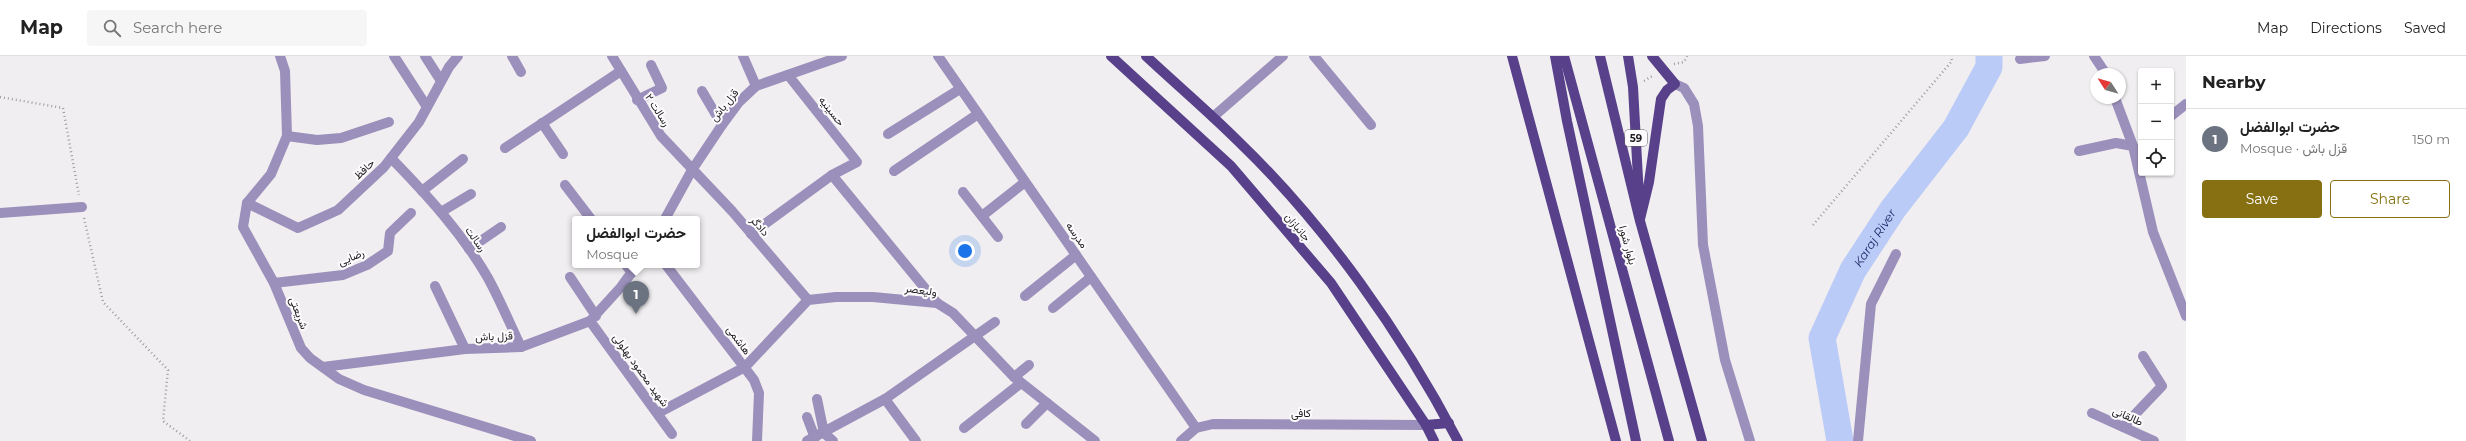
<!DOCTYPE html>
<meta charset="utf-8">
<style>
:root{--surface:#fff;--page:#f6f6f6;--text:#222;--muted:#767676;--line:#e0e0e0;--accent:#877011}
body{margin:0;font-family:Montserrat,Vazirmatn,sans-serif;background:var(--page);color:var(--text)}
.controls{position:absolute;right:12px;top:12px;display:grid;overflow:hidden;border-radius:4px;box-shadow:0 1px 3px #0004}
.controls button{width:36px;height:36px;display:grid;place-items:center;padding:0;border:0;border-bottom:1px solid var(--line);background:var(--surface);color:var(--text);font:20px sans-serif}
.compass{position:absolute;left:2090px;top:12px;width:36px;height:36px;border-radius:50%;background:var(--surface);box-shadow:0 1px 3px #0004;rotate:306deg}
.you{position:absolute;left:965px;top:195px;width:14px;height:14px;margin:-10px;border:3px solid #fff;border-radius:50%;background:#1a73e8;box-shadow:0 0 0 6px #1a73e833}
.badge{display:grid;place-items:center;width:26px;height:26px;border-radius:50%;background:var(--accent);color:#fff;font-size:13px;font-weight:700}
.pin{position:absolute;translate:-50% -33px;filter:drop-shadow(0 1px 2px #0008)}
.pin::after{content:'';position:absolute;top:21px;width:14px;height:12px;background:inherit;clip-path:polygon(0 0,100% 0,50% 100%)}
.popup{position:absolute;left:572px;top:160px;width:128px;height:52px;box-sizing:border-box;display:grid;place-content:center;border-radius:4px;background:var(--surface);filter:drop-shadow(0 1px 3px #0005);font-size:13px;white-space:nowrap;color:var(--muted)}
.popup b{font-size:15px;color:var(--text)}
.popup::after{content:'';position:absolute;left:50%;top:100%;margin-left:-8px;border:8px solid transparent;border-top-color:var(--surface)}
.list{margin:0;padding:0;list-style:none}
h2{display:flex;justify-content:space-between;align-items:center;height:52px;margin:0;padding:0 16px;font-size:17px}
h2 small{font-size:13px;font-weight:400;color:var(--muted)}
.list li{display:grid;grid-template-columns:26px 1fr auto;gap:12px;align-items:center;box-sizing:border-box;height:60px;padding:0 16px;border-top:1px solid var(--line)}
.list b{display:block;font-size:15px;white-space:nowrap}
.list p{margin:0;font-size:13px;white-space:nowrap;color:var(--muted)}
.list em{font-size:13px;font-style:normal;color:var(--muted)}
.actions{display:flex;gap:8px;padding:12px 16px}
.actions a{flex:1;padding:9px 0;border:1px solid var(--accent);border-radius:4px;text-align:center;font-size:14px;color:var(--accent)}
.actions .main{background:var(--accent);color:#fff}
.icon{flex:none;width:22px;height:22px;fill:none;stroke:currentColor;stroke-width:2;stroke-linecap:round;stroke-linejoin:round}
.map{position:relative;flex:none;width:2186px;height:385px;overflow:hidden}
header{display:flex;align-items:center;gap:24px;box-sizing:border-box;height:56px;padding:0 20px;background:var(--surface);border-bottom:1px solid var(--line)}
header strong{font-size:19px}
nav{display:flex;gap:22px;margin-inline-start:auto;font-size:14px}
.search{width:280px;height:36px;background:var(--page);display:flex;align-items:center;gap:10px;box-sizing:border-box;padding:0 14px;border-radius:4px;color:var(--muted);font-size:15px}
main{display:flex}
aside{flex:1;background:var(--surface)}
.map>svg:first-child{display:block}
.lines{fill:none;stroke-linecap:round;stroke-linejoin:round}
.river{stroke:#bbcbf7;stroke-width:27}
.path{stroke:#9e9d9f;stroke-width:2.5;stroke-dasharray:1 3;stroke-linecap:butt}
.minor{stroke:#9b90bb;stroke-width:10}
.major{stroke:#58408a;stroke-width:10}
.labels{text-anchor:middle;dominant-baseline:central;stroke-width:4;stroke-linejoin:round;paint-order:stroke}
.shield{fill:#fdfbfe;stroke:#616062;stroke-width:1}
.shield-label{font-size:10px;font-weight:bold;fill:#1e1e1f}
.street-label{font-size:11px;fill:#1e1e1f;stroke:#fdfbfe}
.water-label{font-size:12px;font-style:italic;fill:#1e2b6a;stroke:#fdfbfe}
</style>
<header>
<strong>Map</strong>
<div class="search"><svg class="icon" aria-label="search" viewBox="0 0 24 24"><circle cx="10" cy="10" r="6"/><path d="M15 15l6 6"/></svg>Search here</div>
<nav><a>Map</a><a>Directions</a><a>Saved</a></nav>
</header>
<main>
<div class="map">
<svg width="2186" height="385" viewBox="0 0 2186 385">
<rect width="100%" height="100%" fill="#f0eef0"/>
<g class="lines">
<path class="river" id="s1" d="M1840 385 1822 282 1853 214 1893 153 1956 72 1989 11V0"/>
<g class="path">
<path d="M1674 8 1684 6 1687 0"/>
<path d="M1644 25 1654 19"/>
<path d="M0 41 63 52 79 139"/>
<path d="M84 162 103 246 168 314 163 365 190 385"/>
<path d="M1813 169 1952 5 1951 0"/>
</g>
<g class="minor">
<path d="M280 0 285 15 287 80 271 118 247 147 243 171 274 227 301 292 310 302 339 323 364 334 531 385"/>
<path d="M394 0 427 51"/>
<path d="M425 0 441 25"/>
<path d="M512 0 521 16"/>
<path d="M612 0 661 80 732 155 808 244"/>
<path d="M743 0 756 30"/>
<path d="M938 0 1196 372"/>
<path d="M1314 0 1371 69"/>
<path d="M2094 0 2106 18"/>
<path d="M2020 3 2045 0"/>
<path d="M788 19 857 106 832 119 937 247"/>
<path d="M1675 28 1684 32 1694 48 1698 70 1703 189 1725 304 1750 385"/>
<path d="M702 35 722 69"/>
<path d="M2115 42 2133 90 2153 176 2186 260"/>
<path d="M637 44 662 32 651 9"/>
<path d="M2171 60 2186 48"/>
<path d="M1213 61 1283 0"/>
<path d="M542 67 563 98"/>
<path d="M888 78 960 33"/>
<path d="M287 80 317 84 341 82 389 66"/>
<path d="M505 92 621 15"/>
<path d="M2079 95 2116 87 2133 90"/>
<path d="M391 102C427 139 462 177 488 222 500 244 510 268 521 291"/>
<path d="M894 115 978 58"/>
<path d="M565 129 591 163"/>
<path d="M422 135 463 103"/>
<path d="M963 136 998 181"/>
<path d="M247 147 298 172 338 154 384 111 419 66 449 11 458 0"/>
<path d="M441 156 471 138"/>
<path d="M0 157 82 151"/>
<path d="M982 160 1025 126"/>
<path d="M665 163 692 114 722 69 739 46 756 30 842 0"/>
<path d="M751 178 832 119"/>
<path d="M469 193 501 171"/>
<path d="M626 209 632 217"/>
<path d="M666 209 754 324 759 337 757 385"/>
<path d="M570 221 596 260"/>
<path d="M274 227 343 219 367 209 388 195 390 177 411 157"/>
<path d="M435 230 465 293"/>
<path d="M1025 240 1076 199"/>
<path d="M1053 252 1091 221"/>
<path d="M590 265 672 378"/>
<path d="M323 311 465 293 521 291 590 265 621 231 637 209"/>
<path d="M1014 321 1029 309"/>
<path d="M817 343 824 377 833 385"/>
<path d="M885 343 916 385"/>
<path d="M658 357 745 311 808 244 836 241H873L937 247 953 257 1014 321 1095 385"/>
<path d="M2092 357 2154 385"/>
<path d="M807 361 815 382"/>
<path d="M1026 368 1047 347"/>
<path d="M2123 371 2162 330 2143 300"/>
<path d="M964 372 1021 327"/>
<path d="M807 385 885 343 995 266"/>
<path d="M1181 385 1196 372 1213 368 1426 369"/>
<path d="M1858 385 1871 248 1896 198"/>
</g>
<g class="major">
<path d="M1111 0 1231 110 1331 227 1426 369 1434 385"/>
<path d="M1146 0C1177 29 1209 56 1239 86 1326 170 1402 278 1458 385"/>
<path d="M1512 0 1616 385"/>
<path d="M1555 0 1567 65 1636 385"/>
<path d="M1564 0 1669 385"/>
<path d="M1600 0 1640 165 1702 385"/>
<path d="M1628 0 1633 31 1639 141"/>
<path d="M1640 163 1649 126 1661 43 1667 34 1675 28 1652 0"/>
<path d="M1426 369 1449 367"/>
</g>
</g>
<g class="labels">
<rect class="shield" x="1625" y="74" width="22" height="16" rx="3"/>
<g class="shield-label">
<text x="1636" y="82">59</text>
</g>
<g class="street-label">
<text transform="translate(724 49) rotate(-51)">قزل باش</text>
<text transform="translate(658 54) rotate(57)">رسالت ۲</text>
<text transform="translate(832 55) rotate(52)">حسینیه</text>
<text transform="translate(364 113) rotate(-44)">حافظ</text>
<text transform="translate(760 170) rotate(49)">دادگر</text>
<text transform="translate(1298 171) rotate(50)">جانبازان</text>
<text transform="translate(1077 179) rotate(55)">مدرسه</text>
<text transform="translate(476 183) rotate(55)">رسالت</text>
<text transform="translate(1628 189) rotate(75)">بلوار شورا</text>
<text transform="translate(351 201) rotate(-23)">رضایی</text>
<text transform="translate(921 234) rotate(8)">ولیعصر</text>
<text transform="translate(299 257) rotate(69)">شریعتی</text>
<text transform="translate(494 280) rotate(-2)">قزل باش</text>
<text transform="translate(739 284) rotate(53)">هاشمی</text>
<text transform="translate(641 314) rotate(54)">شهید محمود بهلولی</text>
<text x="1301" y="357">کافی</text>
<text transform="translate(2128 360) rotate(24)">طالقانی</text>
</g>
<g class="water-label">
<text stroke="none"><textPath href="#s1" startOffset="218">Karaj River</textPath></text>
</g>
</g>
</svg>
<div class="controls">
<button>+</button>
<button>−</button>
<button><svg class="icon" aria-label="locate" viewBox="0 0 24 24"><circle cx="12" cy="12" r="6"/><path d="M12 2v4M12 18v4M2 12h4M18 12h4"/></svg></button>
</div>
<svg class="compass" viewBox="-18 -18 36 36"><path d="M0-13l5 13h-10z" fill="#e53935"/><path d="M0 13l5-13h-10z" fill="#767676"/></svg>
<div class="you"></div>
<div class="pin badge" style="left:636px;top:258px;background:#6b7280">1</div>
<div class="popup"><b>حضرت ابوالفضل</b>Mosque</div>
</div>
<aside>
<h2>Nearby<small></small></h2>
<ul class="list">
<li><span class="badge" style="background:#6b7280">1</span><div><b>حضرت ابوالفضل</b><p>Mosque · قزل باش</p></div><em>150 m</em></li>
</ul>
<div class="actions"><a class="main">Save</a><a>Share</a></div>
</aside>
</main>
